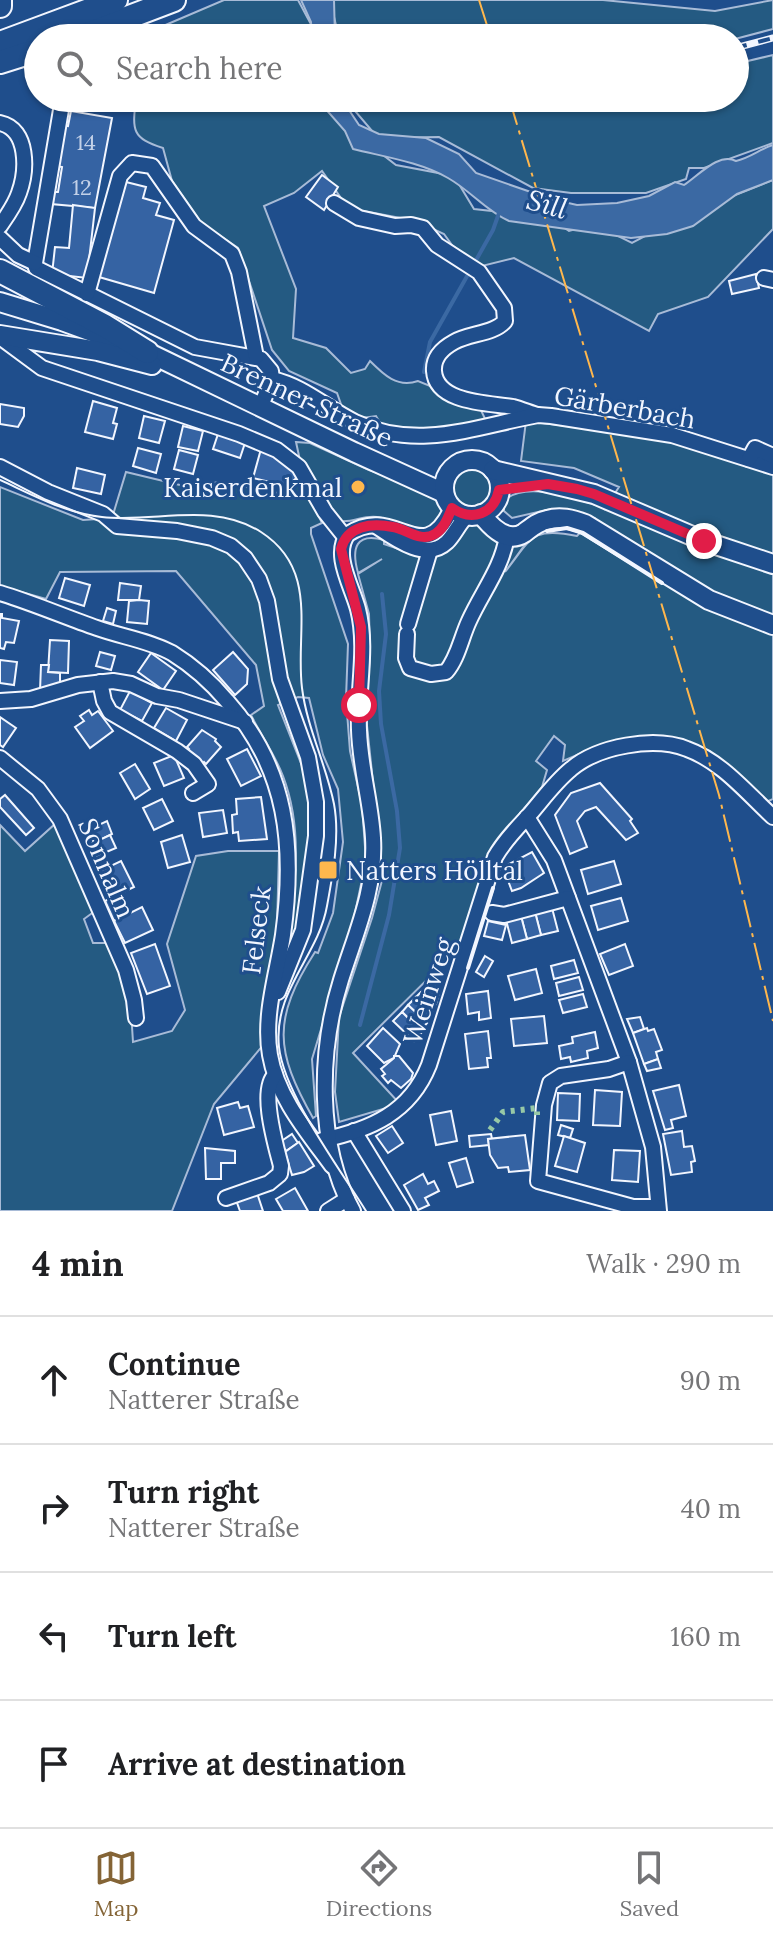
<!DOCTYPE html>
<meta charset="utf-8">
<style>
:root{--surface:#fff;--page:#f6f6f6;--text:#202124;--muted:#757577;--line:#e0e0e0;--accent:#846436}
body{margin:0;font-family:Lora,serif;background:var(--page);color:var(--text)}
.stop{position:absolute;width:24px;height:24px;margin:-18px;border:6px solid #e11d48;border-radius:50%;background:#fff}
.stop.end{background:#e11d48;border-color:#fff;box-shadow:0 2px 8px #0008}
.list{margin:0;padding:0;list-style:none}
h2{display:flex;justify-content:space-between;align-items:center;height:104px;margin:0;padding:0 32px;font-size:34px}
h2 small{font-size:26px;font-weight:400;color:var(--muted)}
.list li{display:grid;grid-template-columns:52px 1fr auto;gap:24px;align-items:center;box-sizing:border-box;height:128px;padding:0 32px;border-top:2px solid var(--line)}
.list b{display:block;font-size:30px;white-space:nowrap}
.list p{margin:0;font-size:26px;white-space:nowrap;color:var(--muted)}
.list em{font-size:26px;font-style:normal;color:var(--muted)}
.icon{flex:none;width:44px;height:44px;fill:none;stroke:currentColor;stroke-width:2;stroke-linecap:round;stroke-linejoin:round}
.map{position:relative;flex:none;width:773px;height:1211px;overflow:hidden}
.search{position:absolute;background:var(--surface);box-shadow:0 2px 6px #0004;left:24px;right:24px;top:24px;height:88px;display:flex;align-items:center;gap:20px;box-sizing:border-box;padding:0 28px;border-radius:44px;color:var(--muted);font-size:30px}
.sheet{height:616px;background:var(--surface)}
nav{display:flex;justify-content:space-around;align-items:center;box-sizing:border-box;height:112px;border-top:2px solid var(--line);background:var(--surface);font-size:22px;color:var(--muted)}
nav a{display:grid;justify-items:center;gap:4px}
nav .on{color:var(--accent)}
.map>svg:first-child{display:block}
.green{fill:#245a82;stroke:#a8bbd7;stroke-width:2}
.water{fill:#3b69a3;stroke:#a8bbd7;stroke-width:2}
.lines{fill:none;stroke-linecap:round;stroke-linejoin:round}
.stream{stroke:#3b69a3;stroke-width:4}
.building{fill:#3563a3;stroke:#f2f6ff;stroke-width:2}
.minor-casing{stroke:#f2f6ff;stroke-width:18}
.major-casing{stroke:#f2f6ff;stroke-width:22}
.highway-casing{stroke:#f2f6ff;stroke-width:26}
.minor{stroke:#1f4e8c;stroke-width:14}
.major{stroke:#1f4e8c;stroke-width:18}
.highway{stroke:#1f4e8c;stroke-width:22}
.tram{stroke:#f2f6ff;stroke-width:2}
.rail-casing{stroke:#f2f6ff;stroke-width:7}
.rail{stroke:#1f4e8c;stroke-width:4;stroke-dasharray:12;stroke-linecap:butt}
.hedge{stroke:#97c8a6;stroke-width:6;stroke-dasharray:4 6;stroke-linecap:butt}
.wall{stroke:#f2f6ff;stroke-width:4}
.power{stroke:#ffb74d;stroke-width:2;stroke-dasharray:28 6 4 6;stroke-linecap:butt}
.route{stroke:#e11d48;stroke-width:10}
.poi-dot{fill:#ffb74d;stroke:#1f4e8c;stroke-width:3}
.labels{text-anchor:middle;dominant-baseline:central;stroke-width:6;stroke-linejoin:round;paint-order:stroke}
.number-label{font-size:22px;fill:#c3d1e8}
.street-label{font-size:26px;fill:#f2f6ff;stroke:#1f4e8c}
.poi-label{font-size:26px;fill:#f2f6ff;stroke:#1f4e8c;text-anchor:end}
.water-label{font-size:28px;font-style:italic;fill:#f2f6ff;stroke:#1f4e8c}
</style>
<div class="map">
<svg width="773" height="1211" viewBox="0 0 773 1211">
<rect width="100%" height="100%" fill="#1f4e8c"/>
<g class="green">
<path d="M224 0H298L313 28 314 38H135Z"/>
<path d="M330 0H603L715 11 773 0V29L735 39 339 38Z"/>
<path d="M773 55V143L704 168H689L686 179 646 193H571L533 188 439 137 378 138 344 98H735V64Z"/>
<path d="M130 98H327L347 127 396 165 454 176 474 209 510 213 534 207 569 231 594 224 632 243 685 215 773 180V229L708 297 658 314 649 331 514 258 478 267 452 245 444 234 416 221 348 208 322 171 294 193 264 206 296 289 293 338 326 348 351 373 365 369 370 361C384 375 397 388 418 381L479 406 487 423C453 429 417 430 382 426L376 416 362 418 342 407 337 393 289 371 272 350 238 248 201 223 172 181 163 148C132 138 132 131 136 99Z"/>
<path d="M526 421 657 437 773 473V799L764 803 689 742 622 741 596 747 563 761 565 745 554 736 536 761 547 770 542 787 507 829 458 949 353 1053 400 1104 339 1122 335 1092 339 1017 372 918 383 877 366 716 370 653 369 614 358 574 382 559 358 573C351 548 356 532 384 540V544L419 556 441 555 452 546 467 526 476 524 529 539 505 572C531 539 531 526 577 536L594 518 551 509 512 518 504 511V501C525 479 580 500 605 508L604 510 619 487 574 468 521 461Z"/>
<path d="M296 442 310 443 369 470 426 490 440 499C443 509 443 515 436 522 419 540 396 519 377 517 363 515 353 523 340 521L301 465Z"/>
<circle cx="473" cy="487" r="21"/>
<path d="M126 472 184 486 221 482 276 493 303 483 322 523 311 528V534L348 644 346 699 350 751 362 805 366 861 352 927 312 1059 316 1116 313 1118C275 1051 272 1019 315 952L318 953 333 913 343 842 338 789 323 755 309 698 298 697 278 705 308 781 310 833 300 931 280 979C291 913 308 841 283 776 275 755 261 735 251 715L264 706 256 665 176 571 60 572 46 599 0 586V487L83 520 112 518Z"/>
<path d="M55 824 95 911 84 919 93 943H108L130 996 133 1042 172 1031 185 1010 167 944 196 856 228 851H279L277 927 262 1009 264 1044 214 1104 172 1211H0V825L25 851Z"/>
</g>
<g class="water">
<path d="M301 0H334L335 38H312L311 22Z"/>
<path d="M316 98H341L359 125 379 134 426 138 459 154 476 173 551 199 577 205 617 203 649 196 675 182 684 185C699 175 719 152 736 161 750 158 760 149 773 145V180L737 194 693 226 667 234 631 238 509 221C486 211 471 191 448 178 420 162 385 157 353 149L345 131Z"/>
</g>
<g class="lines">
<g class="stream">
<path d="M424 372 430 342 493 230 499 213"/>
<path d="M360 1025 389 915 400 848 397 811 381 724 379 691 386 634 382 594"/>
</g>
</g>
<g class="building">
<path d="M71 111 112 118 95 208 51 204 52 192H58L62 167 56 166 62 125 68 126Z"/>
<path d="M322 175 338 187 324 210 306 197Z"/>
<path d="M126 182 146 187 143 198 160 203 156 215 174 220 154 293 99 277Z"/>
<path d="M73 205 95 208 87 278 52 274 55 247 69 248Z"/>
<path d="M756 274 759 288 732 294 729 281Z"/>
<path d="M93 401 117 408 113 423 117 424 113 439 85 432Z"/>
<path d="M0 404 24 408V416L18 427 0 424Z"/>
<path d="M144 416 165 421 159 443 139 438Z"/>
<path d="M183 426 203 431 198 451 178 447Z"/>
<path d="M219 431 246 440 240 458 213 449Z"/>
<path d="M138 448 161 454 156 473 133 466Z"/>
<path d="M261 449 295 468 300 475 287 486 253 478Z"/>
<path d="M179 450 198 455 193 474 174 469Z"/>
<path d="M77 468 105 475 101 494 73 488Z"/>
<path d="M65 578 90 585 84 606 59 598Z"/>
<path d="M120 583 141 586 139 600H118Z"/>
<path d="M139 600 149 601 147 624 127 622 129 601Z"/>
<path d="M107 608 116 611 113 624 103 621Z"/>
<path d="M0 614H2V618L19 621 14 643 6 642 4 649 0 648Z"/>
<path d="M50 640 69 641 68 673 48 672Z"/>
<path d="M100 652 115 656 111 670 96 666Z"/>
<path d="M233 652 248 669 247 684 235 695 213 670Z"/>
<path d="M151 653 176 671 163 690 138 672Z"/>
<path d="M0 660 17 662 14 685 0 683Z"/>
<path d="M41 665H49L48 672 60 673V685L40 691Z"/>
<path d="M130 691 152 703 142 721 120 710Z"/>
<path d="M166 708 187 720 176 741 154 728Z"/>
<path d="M89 710 92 715 98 711 113 731 90 748 75 727 84 721 80 716Z"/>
<path d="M0 717 16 728 3 747 0 745Z"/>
<path d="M202 730 216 739 215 741 221 747 206 764 204 762 201 765 186 752 189 749 187 747Z"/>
<path d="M247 749 261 776 241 786 227 759Z"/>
<path d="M174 755 184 778 164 786 154 763Z"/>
<path d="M135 764 150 789 135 799 120 773Z"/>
<path d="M600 783 632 819 630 821 638 833 626 840 596 807 585 811 577 821 587 847 570 854 555 815 571 793Z"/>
<path d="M5 795 34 828 26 835 0 807V799Z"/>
<path d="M261 797 267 839 239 841 238 832 233 833 232 815 237 814 236 799Z"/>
<path d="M162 799 173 821 154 830 143 808Z"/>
<path d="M223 810 227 833 203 837 199 813Z"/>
<path d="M107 821 112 834 94 843 88 830Z"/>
<path d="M110 835 116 848 97 856 91 844Z"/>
<path d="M182 835 190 862 168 868 161 842Z"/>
<path d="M532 852 544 873 521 888 512 891 507 878 512 870 509 864Z"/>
<path d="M121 861 134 887 111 898 98 872Z"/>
<path d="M614 861 621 884 588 894 581 870Z"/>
<path d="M119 894 128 914 114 921 105 901Z"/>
<path d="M621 898 628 921 598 930 591 906Z"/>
<path d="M142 907 153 930 125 943 114 921Z"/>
<path d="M552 908 558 931 541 935 535 912Z"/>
<path d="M535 912 541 935 527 939 521 916Z"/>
<path d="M521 916 527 939 512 943 506 920Z"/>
<path d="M488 921 506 925 502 940 484 936Z"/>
<path d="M155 944 170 986 147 994 131 953Z"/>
<path d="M625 944 633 966 609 975 600 954Z"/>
<path d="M485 956 493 961 484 977 476 972Z"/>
<path d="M574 960 578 973 554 979 551 966Z"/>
<path d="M536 969 542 993 515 1000 508 976Z"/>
<path d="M579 977 583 990 559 996 556 983Z"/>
<path d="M432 981 440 988 436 1004 430 1010 416 997Z"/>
<path d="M488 991 491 1018 479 1020V1012L468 1014 466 994Z"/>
<path d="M583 994 587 1007 563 1013 559 1000Z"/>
<path d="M416 997 432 1012 426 1022 408 1005Z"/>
<path d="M408 1005 427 1023 421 1030 402 1012Z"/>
<path d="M402 1012 422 1032 414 1041 393 1021Z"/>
<path d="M544 1016 547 1043 514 1046 511 1019Z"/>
<path d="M640 1017 644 1029 633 1033 627 1019Z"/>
<path d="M383 1028 400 1044 394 1058 384 1063 367 1046Z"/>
<path d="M647 1028 648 1031 654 1029 662 1050 656 1052 658 1059 644 1064 633 1033Z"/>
<path d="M488 1031 491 1058H487L488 1067 469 1069 465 1034Z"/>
<path d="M595 1032 598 1048 587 1051 588 1058 571 1062 570 1057 561 1059 559 1046 573 1043 572 1037Z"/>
<path d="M394 1056H399L413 1073 411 1079 401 1088 391 1080 388 1083 382 1076 385 1074 381 1069 394 1058Z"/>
<path d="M658 1059 661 1068 647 1071 644 1064Z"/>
<path d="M679 1085 686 1116 671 1120 673 1128 665 1130 653 1091Z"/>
<path d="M595 1090 622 1092 620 1126 593 1125Z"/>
<path d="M558 1093 580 1094 579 1121 557 1120Z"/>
<path d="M238 1102 240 1108 248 1106 254 1127 224 1135 217 1108Z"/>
<path d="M451 1111 457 1141 436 1145 430 1115Z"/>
<path d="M561 1125 573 1129 570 1138 558 1135Z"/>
<path d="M392 1126 403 1143 388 1153 376 1136Z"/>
<path d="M682 1131 684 1147 692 1146 695 1161 691 1162 692 1172 671 1175 663 1134Z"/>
<path d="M292 1134 298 1143 286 1151 280 1142Z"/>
<path d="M491 1134 492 1139H488L489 1145 470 1147 469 1136Z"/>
<path d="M525 1135 530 1170 509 1172 508 1167 498 1168 490 1155 488 1139Z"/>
<path d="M564 1136 585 1143 577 1172 555 1166Z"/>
<path d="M299 1142 314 1166 304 1172 292 1175 285 1152Z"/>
<path d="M205 1148 235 1151V1163H221V1179H206Z"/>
<path d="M614 1150 640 1151 638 1182 612 1180Z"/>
<path d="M466 1158 473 1182 457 1187 449 1163Z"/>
<path d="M423 1174 428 1184 434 1181 439 1191 425 1198 429 1205 418 1210 404 1185Z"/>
<path d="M295 1188 308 1211H283L276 1199Z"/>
<path d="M257 1193 263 1211H240L236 1200Z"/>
</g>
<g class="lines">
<g class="minor-casing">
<g id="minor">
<path d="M63 98 35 263 36 268 195 347 261 359 271 371 272 379"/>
<path d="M0 123C29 129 27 171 19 193 15 205 7 216 0 226"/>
<path d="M334 203 359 218 395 226 411 225 423 228 437 245 479 272 504 308 505 321C494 334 470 333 454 342 443 348 433 357 434 371 436 404 491 403 513 407 521 409 530 413 537 415"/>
<path d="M0 238 18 255 35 263"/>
<path d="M764 278 773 280"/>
<path d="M87 294 120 176 132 163 152 166 194 226 232 254 239 272 256 357"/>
<path d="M0 337 42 368 239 434 277 450 299 467 325 512 345 537"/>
<path d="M272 379C304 386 326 408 355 422 418 451 474 427 538 415L551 416 672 435 773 467"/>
<path d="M260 408 272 379"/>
<path d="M749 459 755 448 773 456"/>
<path d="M0 467 48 492 103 514 117 526 177 531 212 538 231 546 245 558 259 579 267 601 280 679 308 757 316 802V836L303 930 278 992"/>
<path d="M376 526C395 539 426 562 447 542 455 534 459 523 467 516"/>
<path d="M0 593C33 603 65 617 97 628 122 637 148 640 172 653 193 666 211 682 227 701 288 769 295 847 283 935 277 974 263 1016 270 1055 277 1097 308 1133 332 1166"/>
<path d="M408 624 430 550"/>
<path d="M407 634 406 658 410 668 431 674 446 672C458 658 461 638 469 621 482 592 502 568 507 536"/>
<path d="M100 682 104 701 110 712 177 751 194 764 208 784 193 793"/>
<path d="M0 701 31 699 78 685 113 681 131 684 157 696 179 700 245 722"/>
<path d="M0 758 38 789 60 819 126 970 134 1000 136 1018"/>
<path d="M527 817 554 860 629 1062 653 1147 659 1211"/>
<path d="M492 913 504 915 568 898"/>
<path d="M629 1062 609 1069 561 1076 550 1083 544 1105 538 1181 633 1207H658"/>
<path d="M354 1131 403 1211"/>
<path d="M322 1140C370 1130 410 1113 429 1065L495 857C504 841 517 828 530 814 543 799 555 782 571 769 598 746 654 736 687 749 721 761 747 793 773 817"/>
<path d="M226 1198 269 1183 280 1174 281 1166C276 1146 259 1090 275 1075"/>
<path d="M328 1211 347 1199"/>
<path d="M353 1211C316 1144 319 1050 341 980 356 932 376 889 373 838 371 802 360 767 359 730 357 690 368 648 358 609 352 586 332 554 348 534 396 502 422 572 452 508"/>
</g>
</g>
<g class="major-casing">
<g id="major">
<path d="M0 302 62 321 147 352 354 452 444 493"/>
<path d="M0 335 98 351 152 365"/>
<circle cx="472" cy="488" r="28"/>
<path d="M493 470 594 494 704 541 773 564"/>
<path d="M481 514C491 527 507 544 524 533 532 527 537 522 547 520 560 516 572 519 585 524L709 600 773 625"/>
</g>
</g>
<g class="highway-casing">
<g id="highway">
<path d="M0 6V0"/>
<path d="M74 38 174 0"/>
<path d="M0 43 116 0"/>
<path d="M0 62 38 50"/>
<path d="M0 271 105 326 147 352"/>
</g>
</g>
<use href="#minor" class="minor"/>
<use href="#major" class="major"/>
<use href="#highway" class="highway"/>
<path class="tram" d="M0 480C33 495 65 513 102 517 156 523 212 501 261 532 320 570 295 633 302 688 307 728 326 764 334 804 340 836 333 874 327 906 318 957 273 990 279 1047 284 1094 340 1169 366 1211"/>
<g class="rail-casing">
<path id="rail" d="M735 48 773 38"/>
</g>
<use href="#rail" class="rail"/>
<path class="hedge" d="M490 1130 503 1112 537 1108V1115"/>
<g class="wall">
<path d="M547 531 567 528 583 533 662 583"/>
<path d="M468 968 493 888"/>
</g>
<g class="power">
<path d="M479 0 491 38"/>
<path d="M509 98 719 795 773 1021"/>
</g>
</g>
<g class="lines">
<path class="route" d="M359 705 361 627 341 549C347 525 372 523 393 527 407 529 420 543 435 534 444 529 448 517 452 508 472 522 494 514 499 490L548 484 577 489 594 494 704 541"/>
</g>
<g class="poi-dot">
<circle cx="358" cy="487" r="8"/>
<rect x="318" y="860" width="20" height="20" rx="4"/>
</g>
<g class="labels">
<g class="number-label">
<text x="86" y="142">14</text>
<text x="82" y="187">12</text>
</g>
<g class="street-label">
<text transform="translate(307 400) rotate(25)">Brenner Straße</text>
<text transform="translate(625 407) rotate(10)">Gärberbach</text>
<text transform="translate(107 868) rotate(67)">Sonnalm</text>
<text transform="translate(256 930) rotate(-83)">Felseck</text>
<text transform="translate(428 991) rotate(-72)">Weinweg</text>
</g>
<g class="poi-label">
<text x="342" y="487">Kaiserdenkmal</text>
<text x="346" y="870" text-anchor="start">Natters Hölltal</text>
</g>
<g class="water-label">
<text transform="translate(547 204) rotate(16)">Sill</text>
</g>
</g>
</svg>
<div class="stop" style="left:359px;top:705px"></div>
<div class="stop end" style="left:704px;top:541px"></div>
<div class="search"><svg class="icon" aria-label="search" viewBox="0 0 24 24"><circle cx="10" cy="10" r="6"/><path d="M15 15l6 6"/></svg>Search here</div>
</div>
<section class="sheet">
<h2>4 min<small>Walk · 290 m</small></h2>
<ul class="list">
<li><svg class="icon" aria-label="ahead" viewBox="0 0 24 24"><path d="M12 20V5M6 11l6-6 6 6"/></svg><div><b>Continue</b><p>Natterer Straße</p></div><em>90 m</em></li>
<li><svg class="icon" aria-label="right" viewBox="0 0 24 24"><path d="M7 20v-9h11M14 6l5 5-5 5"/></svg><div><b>Turn right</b><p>Natterer Straße</p></div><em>40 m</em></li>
<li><svg class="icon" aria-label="left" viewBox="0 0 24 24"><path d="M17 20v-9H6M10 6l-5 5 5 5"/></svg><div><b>Turn left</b></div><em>160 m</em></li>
<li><svg class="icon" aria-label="arrive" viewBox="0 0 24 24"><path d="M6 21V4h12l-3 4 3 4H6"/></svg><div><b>Arrive at destination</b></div></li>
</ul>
</section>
<nav>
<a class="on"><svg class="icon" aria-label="map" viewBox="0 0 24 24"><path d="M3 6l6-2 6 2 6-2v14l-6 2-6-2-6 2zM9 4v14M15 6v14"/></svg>Map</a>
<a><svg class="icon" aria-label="directions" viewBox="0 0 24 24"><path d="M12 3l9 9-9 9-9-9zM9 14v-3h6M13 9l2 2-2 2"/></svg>Directions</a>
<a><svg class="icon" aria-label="saved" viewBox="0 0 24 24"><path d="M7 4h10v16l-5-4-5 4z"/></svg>Saved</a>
</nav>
